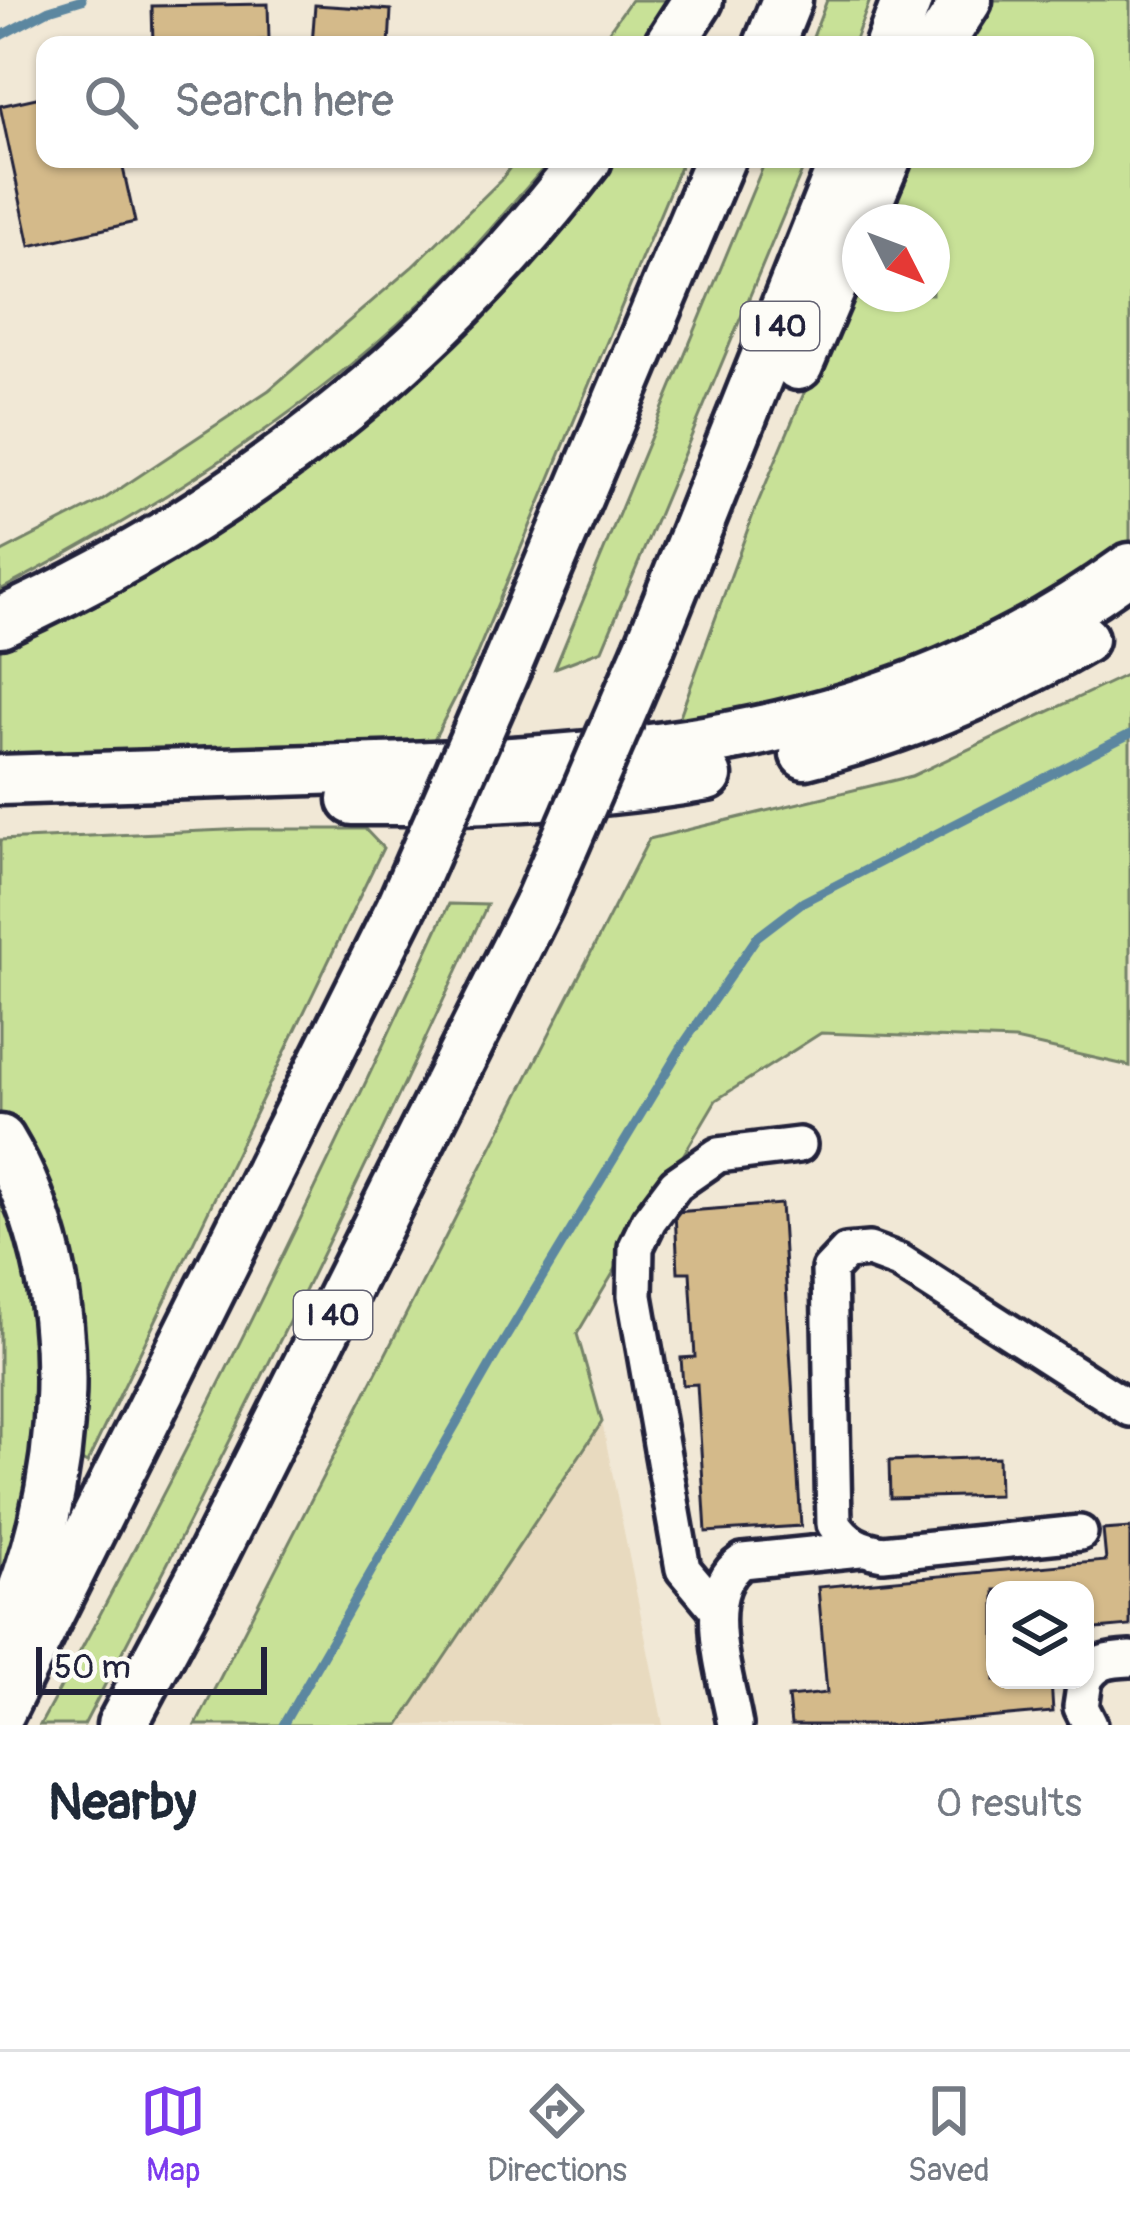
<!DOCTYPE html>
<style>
:root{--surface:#fff;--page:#f6f6f7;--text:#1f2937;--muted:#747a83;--line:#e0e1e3;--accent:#7c3aed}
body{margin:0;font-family:Pangolin,sans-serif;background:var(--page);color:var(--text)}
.controls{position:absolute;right:36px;bottom:36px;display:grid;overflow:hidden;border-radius:24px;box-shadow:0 3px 9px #0004}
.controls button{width:108px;height:108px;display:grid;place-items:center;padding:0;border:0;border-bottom:3px solid var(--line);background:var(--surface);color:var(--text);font:60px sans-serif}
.compass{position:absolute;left:842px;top:204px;width:108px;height:108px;border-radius:50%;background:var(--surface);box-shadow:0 3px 9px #0004;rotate:132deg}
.scale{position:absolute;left:36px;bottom:30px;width:231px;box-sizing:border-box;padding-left:12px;border:6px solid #22223b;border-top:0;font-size:33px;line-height:42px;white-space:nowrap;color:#22223b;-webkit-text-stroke:9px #fdfcf7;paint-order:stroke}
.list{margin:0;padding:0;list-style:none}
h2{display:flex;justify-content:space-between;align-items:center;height:156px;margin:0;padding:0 48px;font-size:51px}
h2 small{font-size:39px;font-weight:400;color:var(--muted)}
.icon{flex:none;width:66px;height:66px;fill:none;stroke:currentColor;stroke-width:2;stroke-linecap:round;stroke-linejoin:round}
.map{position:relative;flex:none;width:1130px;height:1725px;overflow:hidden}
.search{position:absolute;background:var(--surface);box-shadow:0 3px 9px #0004;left:36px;right:36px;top:36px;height:132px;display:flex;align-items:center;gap:30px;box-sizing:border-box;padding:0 42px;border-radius:24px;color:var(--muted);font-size:45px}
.sheet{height:324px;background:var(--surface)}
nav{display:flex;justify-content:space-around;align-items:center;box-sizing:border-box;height:168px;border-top:3px solid var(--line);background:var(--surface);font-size:33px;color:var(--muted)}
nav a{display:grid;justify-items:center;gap:6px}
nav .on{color:var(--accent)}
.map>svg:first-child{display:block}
.built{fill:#e8dabf}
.green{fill:#c8e197;stroke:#758269;stroke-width:3}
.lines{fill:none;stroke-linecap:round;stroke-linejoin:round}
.stream{stroke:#5c87a0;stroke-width:9}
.building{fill:#d4ba8a;stroke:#22223b;stroke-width:3}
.minor-casing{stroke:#22223b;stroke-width:42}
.highway-casing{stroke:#22223b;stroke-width:57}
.minor{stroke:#fdfcf7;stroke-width:33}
.highway{stroke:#fdfcf7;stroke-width:48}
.highway-bridge-casing{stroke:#22223b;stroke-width:57;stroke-linecap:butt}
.highway-bridge{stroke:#fdfcf7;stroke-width:48}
.labels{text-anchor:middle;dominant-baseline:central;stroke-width:9;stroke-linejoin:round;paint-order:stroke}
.shield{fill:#fdfcf7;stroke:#646373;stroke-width:3}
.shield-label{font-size:30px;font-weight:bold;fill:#22223b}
</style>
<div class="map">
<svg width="1130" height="1725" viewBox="0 0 1130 1725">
<rect width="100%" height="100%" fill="#f1e8d6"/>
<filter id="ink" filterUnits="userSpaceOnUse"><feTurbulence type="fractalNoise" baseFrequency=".00833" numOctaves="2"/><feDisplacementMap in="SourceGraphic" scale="24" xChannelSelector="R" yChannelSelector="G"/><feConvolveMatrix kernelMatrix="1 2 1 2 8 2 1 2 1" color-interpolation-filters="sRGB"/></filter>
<g filter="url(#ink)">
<path class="built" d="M602 1422 663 1725H399L475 1607Z"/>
<g class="green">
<path d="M631 0H670L640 45H599Z"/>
<path d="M827 0H870L853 45H810Z"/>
<path d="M983 0H1130V548L1080 585 879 681 676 727 754 512 860 260V294H932V222H876L902 159H1085V45H957Z"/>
<path d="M516 159H552C515 200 480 243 442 282 314 410 159 506 0 590V553L103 500 269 390 412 267 501 180Z"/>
<path d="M614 159H683L473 663 427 753 0 769V649L126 587 282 484 602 175Z"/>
<path d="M766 159H807L602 650 555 668Z"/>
<path d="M1130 673V1066L1015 1040 821 1033 716 1100 577 1334 602 1422 399 1725H196L649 839 912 776Z"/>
<path d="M249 829H365L383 848 87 1463 69 1453 0 1117V840Z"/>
<path d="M449 904 487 905C361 1183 225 1455 84 1725H40C188 1457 321 1181 449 904Z"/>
<path d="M0 1190 27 1270 39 1372 30 1498 0 1597Z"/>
</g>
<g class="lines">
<g class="stream">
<path d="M0 36 49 10 82 0"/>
<path d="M283 1725 502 1344 684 1043 757 937 803 902 1130 734"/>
</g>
</g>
<g class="building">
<path d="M268 4 269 40 153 44 152 6Z"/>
<path d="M315 5 391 10 389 45H312Z"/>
<path d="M45 96V159H121L135 222 30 246 0 106Z"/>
<path d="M781 1204 801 1526 706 1532 697 1384 683 1385 681 1358 695 1357 690 1272H678L675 1212Z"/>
<path d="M998 1457 999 1495 890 1498 889 1461Z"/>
<path d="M1130 1528V1626L1085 1630V1590H995V1680H1051L1053 1712 910 1725H791L788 1697 827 1693 818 1587 1106 1561 1103 1530Z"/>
</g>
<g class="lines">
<g class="minor-casing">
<g id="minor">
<path d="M1080 1533 883 1553C860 1549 847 1544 834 1524L829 1270 846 1252 869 1250 899 1261 1130 1409"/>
<path d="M715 1607 683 1569 635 1296 636 1247 649 1220 676 1184 718 1155 799 1145"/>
<path d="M1085 1680C1096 1661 1109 1660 1130 1659"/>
<path d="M1085 1680 1081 1707 1090 1725"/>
<path d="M735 1725C727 1677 696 1592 743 1561L860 1549"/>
</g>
</g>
<g class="highway-casing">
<g id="highway">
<path d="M669 45 698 0"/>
<path d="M769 45 787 0"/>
<path d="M890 45 907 0"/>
<path d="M938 45 967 0"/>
<path d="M798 365 886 159"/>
<path d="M0 622C230 519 433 359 587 159"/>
<path d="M650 646 845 159"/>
<path d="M507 665 720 159"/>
<path d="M805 754C905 729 994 691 1083 639"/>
<path d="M0 780C115 776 230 772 345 769 635 761 886 744 1130 568"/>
<path d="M353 800C472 801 590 796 707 776"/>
<path d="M0 1140C88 1286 73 1495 0 1644"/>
<path d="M0 1712 402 906"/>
<path d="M122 1725 209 1562 539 903"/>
</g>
</g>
<use href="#minor" class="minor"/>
<use href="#highway" class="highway"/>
<g class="highway-bridge-casing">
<g id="highway-bridge">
<path d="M539 903 650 646"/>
<path d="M402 906 507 665"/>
</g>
</g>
<use href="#highway-bridge" class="highway-bridge"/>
</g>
</g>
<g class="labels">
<g class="shield">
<rect x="741" y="302" width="78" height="48" rx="9"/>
<rect x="294" y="1291" width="78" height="48" rx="9"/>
</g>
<g class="shield-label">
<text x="780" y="326">I 40</text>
<text x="333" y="1315">I 40</text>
</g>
</g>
</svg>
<div class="controls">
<button><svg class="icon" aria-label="layers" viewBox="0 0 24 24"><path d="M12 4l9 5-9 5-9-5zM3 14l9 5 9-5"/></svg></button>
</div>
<svg class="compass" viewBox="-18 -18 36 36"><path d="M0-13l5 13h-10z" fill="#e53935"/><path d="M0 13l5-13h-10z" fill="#747a83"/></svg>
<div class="scale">50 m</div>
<div class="search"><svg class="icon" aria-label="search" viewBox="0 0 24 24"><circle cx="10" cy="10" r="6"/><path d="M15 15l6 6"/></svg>Search here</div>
</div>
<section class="sheet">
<h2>Nearby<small>0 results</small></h2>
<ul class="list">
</ul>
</section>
<nav>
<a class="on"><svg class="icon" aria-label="map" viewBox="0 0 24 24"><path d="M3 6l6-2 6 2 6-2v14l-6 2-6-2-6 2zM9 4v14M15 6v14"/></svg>Map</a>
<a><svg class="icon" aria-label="directions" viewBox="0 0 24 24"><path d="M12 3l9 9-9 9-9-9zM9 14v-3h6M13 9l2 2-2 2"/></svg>Directions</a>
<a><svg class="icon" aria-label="saved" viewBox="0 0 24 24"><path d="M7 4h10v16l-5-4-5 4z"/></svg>Saved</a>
</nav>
